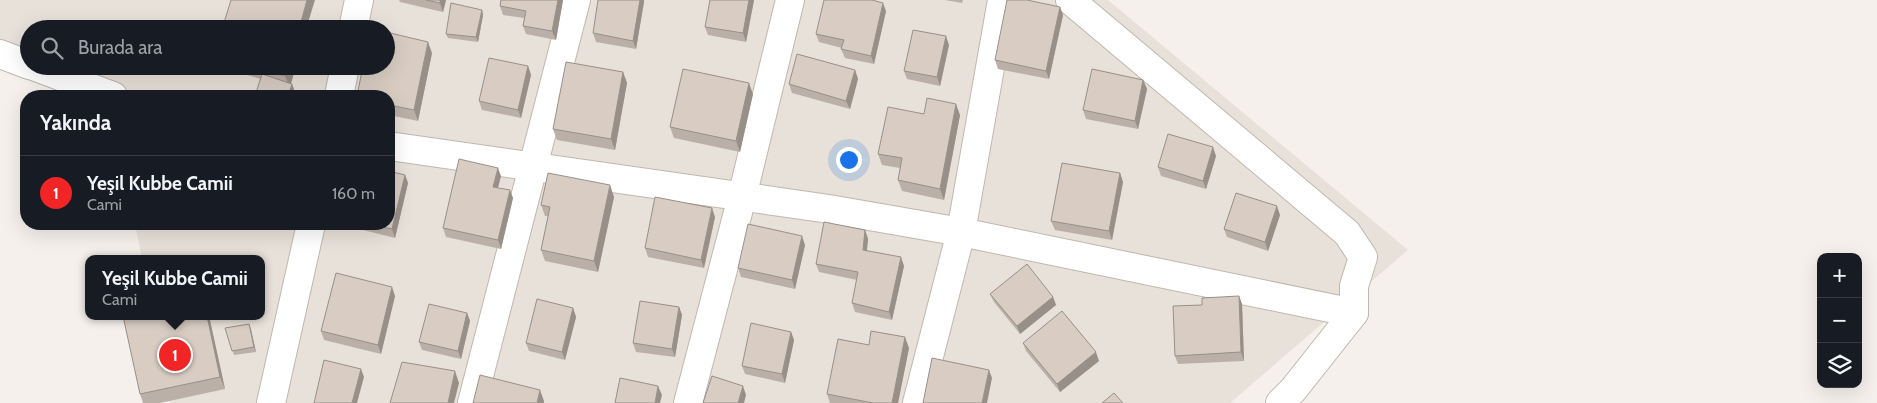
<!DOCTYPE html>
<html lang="tr">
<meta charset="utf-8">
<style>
:root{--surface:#171b24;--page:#242831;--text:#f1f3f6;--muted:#9ea1a6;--line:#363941;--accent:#f12525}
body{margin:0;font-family:Cabin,sans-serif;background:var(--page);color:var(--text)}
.controls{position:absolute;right:15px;bottom:15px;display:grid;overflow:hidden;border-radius:10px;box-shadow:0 5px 20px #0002}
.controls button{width:45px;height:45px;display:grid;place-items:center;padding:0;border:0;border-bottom:1px solid var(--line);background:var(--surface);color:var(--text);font:25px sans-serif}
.you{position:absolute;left:848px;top:159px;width:18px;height:18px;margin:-12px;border:4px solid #fff;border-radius:50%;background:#1a73e8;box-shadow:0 0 0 8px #1a73e833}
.badge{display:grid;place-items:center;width:32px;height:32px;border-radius:50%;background:var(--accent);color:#fff;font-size:16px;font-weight:700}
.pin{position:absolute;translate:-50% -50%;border:2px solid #fff;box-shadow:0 1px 5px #0006}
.popup{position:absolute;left:85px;top:255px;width:180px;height:65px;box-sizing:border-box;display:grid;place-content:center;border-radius:10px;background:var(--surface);filter:drop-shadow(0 1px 4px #0005);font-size:16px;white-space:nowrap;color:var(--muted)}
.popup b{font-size:19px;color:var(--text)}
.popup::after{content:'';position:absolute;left:50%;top:100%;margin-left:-10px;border:10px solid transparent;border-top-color:var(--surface)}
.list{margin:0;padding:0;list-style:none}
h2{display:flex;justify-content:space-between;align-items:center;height:65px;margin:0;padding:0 20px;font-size:21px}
h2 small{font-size:16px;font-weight:400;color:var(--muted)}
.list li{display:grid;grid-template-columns:32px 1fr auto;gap:15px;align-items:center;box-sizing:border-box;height:75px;padding:0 20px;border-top:1px solid var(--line)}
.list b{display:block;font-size:19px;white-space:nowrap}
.list p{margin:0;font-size:16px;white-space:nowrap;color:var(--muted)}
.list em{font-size:16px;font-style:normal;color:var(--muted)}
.icon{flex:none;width:28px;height:28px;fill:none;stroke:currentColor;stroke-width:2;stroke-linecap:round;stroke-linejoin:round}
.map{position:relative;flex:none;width:1877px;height:403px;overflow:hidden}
.search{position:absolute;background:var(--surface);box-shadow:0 5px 20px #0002;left:20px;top:20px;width:375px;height:55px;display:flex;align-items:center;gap:12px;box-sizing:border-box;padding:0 18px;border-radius:28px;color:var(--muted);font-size:19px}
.panel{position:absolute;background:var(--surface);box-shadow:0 5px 20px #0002;left:20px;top:90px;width:375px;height:140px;border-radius:20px}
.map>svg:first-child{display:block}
.residential{fill:#e8e1d9;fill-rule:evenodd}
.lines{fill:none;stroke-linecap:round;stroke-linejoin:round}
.minor-casing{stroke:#c0b7ad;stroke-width:30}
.minor{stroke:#fff;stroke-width:28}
.wall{fill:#bbb0a8}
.shaded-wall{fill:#989088}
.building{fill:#d9cdc3;stroke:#989088}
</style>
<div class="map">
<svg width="1877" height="403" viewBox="0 0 1877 403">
<rect width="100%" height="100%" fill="#f5f0eb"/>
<path class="residential" d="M0 0H1108L1408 250 1230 403H170L153 316H261V259H142L135 224H389V96H91L0 56ZM29 29H386V66H29Z"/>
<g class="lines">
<g class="minor-casing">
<g id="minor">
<path d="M1070 0 1347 233 1363 257 1354 286V313L1293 390 1280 403"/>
<path d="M353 29 359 0"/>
<path d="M0 54 29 65"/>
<path d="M33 66 113 96"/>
<path d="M339 96 345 66"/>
<path d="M389 146 829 209 961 232 1354 313"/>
<path d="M271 403 311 224"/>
<path d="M472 403 576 0"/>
<path d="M688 403 742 197 790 0"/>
<path d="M917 403 961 232 1002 0"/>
</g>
</g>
<use href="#minor" class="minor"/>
</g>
<g class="wall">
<path d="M399 0H446L443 12 400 2Z"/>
<path d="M501 0H563L556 40 526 34 523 26 524 18 503 15 500 6Z"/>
<path d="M598 0H644V2L636 49 596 42 593 33Z"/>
<path d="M754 0 746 42 708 35 705 27Z"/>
<path d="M945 0H963L962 3Z"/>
<path d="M1060 7 1063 15 1049 79 998 69 995 60Z"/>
<path d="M482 10 483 15 478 42 448 38 446 34Z"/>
<path d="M886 11 874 64 845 58 841 49 842 48 819 42 816 34Z"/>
<path d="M949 45 940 86 907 79 904 71Z"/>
<path d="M432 53 418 121 389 115V96Z"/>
<path d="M218 66H296L291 83 294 89 291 96H255L261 79 219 67Z"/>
<path d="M528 66 531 75 521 118 482 110 479 101Z"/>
<path d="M855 70 858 79 850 109 792 93 789 84Z"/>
<path d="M623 72 627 83 615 150 557 140 553 129Z"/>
<path d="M1143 80 1147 89 1138 129 1086 119 1083 110Z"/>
<path d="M753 94 740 152 674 138 670 127Z"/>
<path d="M924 114 960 115 944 200 902 191 898 180 900 168 882 165 878 154Z"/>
<path d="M1216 156 1206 189 1161 176 1158 167Z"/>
<path d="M1120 173 1123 182 1112 240 1055 230 1051 221Z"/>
<path d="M405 175 408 183 395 238 339 224H389Z"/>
<path d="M501 176 498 188 513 198 501 249 446 237 443 228Z"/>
<path d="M614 197 598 272 545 261 541 250 548 216H545L541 205Z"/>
<path d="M1280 215 1268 251 1227 237 1224 229Z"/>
<path d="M715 217 704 268 648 257 645 248Z"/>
<path d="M865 230 868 239 867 250 904 266 892 320 855 312 852 303 857 280 819 272 816 264Z"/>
<path d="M805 245 795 289 741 277 738 268Z"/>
<path d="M990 294 1053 297 1056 305 1020 334 994 302Z"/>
<path d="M395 296 381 354 324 340 321 331Z"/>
<path d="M1239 296 1242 304 1244 361 1178 364 1175 356Z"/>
<path d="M679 307 682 315 675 357 636 352 633 343Z"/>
<path d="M573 308 576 317 565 360 529 351 526 343Z"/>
<path d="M467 313 470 321 461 359 422 350 419 342Z"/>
<path d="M209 316 225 389 160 403H143L140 394Z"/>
<path d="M249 324 256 352 234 355 225 328Z"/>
<path d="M791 332 794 340 785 383 745 374 742 366Z"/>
<path d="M1023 343 1099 361 1060 392 1026 351Z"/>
<path d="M869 345 909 348 898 403H830L827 394Z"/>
</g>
<g class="shaded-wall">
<path d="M307 0H315L306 29H299Z"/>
<path d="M440 0H446L443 12 440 3Z"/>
<path d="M558 0H563L556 40 552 31Z"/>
<path d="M640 0H644V2L636 49 633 41Z"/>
<path d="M749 0H754L746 42 743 33Z"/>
<path d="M883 3 886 11 874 64 871 56Z"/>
<path d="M1060 7 1063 15 1049 79 1046 71Z"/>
<path d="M482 10 483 15 478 42 476 37Z"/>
<path d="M946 36 949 45 940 86 937 77Z"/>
<path d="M428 42 432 53 418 121 414 110Z"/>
<path d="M288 66H296L290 87 285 76Z"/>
<path d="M528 66 531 75 521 118 518 110Z"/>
<path d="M855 70 858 79 850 109 846 101Z"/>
<path d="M623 72 627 83 615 150 611 139Z"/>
<path d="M1143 80 1147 89 1138 129 1135 121Z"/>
<path d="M749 83 753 94 740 152 736 141Z"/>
<path d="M292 84 294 89 291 96H288Z"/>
<path d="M956 104 960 115 944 200 940 189Z"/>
<path d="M1213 147 1216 156 1206 189 1203 181Z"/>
<path d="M498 168 501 176 496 195 493 187Z"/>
<path d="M1120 173 1123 182 1112 240 1109 231Z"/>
<path d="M405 175 408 183 395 238 392 229Z"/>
<path d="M610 185 614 197 598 272 594 261Z"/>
<path d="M510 190 513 198 501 249 498 240Z"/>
<path d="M1277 206 1280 215 1268 251 1265 242Z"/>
<path d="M712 208 715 217 704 268 701 260Z"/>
<path d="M865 230 868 239 866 258 863 250Z"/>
<path d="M802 236 805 245 795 289 792 280Z"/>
<path d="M901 257 904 266 892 320 889 312Z"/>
<path d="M392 287 395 296 381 354 378 345Z"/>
<path d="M1239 296 1242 304 1244 361 1241 352Z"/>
<path d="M1053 297 1056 305 1020 334 1017 326Z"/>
<path d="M679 307 682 315 675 357 672 349Z"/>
<path d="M573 308 576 317 565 360 562 352Z"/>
<path d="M467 313 470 321 461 359 458 351Z"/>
<path d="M207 316H209L225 389 220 377Z"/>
<path d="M249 324 251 329 256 352 254 347Z"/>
<path d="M791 332 794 340 785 383 782 374Z"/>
<path d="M905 337 909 348 898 403H892Z"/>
<path d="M1096 352 1099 361 1060 392 1057 384Z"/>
<path d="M361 369 364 377 357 403H352Z"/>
<path d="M989 370 992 378 987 403H982Z"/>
<path d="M455 371 459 383 454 403H448Z"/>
<path d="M658 386 662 395 660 403H655Z"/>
<path d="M743 386 746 395 744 403H738Z"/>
<path d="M540 390 544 401V403H537Z"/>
</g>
<g class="building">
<path d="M231 0H307L299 29H222Z"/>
<path d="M426 0H440V3Z"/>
<path d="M501 0H558L552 31 523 26 526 11 500 6Z"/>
<path d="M598 0H640L633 41 593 33Z"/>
<path d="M710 0H749L743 33 705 27Z"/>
<path d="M824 0H872L883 3 871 56 841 49 844 40 816 34Z"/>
<path d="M1007 0H1027L1060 7 1046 71 995 60Z"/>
<path d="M451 3 482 10 476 37 446 34Z"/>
<path d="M913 30 946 36 937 77 904 71Z"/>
<path d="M386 32 428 42 414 110 389 105V96H357L363 66H386Z"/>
<path d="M797 54 855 70 846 101 789 84Z"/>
<path d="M489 58 528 66 518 110 479 101Z"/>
<path d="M566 62 623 72 611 139 553 129Z"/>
<path d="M250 66H288L285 76Z"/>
<path d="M683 69 749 83 736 141 670 127Z"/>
<path d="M1092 69 1143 80 1135 121 1083 110Z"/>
<path d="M262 74 292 84 288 96H255Z"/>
<path d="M927 98 956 104 940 189 898 180 902 158 878 154 888 107 924 114Z"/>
<path d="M1168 134 1213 147 1203 181 1158 167Z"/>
<path d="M459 159 498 168 493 187 510 190 498 240 443 228Z"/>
<path d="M1062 163 1120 173 1109 231 1051 221Z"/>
<path d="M389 171 405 175 392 229 369 224H389Z"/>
<path d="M548 173 610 185 594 261 541 250 550 207 541 205Z"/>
<path d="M1236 193 1277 206 1265 242 1224 229Z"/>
<path d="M655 197 712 208 701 260 645 248Z"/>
<path d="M824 222 865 230 863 250 901 257 889 312 852 303 858 272 816 264Z"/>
<path d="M748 224 802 236 792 280 738 268Z"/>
<path d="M1027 264 1053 297 1017 326 990 294Z"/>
<path d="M336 273 392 287 378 345 321 331Z"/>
<path d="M1239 296 1241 352 1175 356 1173 306 1202 305V298Z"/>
<path d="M537 299 573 308 562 352 526 343Z"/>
<path d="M640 301 679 307 672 349 633 343Z"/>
<path d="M429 304 467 313 458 351 419 342Z"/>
<path d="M1062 311 1096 352 1057 384 1023 343Z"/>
<path d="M123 316H207L220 377 140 394Z"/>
<path d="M751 323 791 332 782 374 742 366Z"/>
<path d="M249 324 254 347 232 351 225 328Z"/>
<path d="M871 331 905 337 892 403H873L827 394 838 339 869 345Z"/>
<path d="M932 358 989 370 982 403H923Z"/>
<path d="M324 360 361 369 352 403H314Z"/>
<path d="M402 362 455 371 448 403H390Z"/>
<path d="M480 375 540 390 537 403H473Z"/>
<path d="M712 376 743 386 738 403H703Z"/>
<path d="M620 378 658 386 655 403H615Z"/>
<path d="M1114 393 1123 403H1102Z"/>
</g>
</svg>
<div class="controls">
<button>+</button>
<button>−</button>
<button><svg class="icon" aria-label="layers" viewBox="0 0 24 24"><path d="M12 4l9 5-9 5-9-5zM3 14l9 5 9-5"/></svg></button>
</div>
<div class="you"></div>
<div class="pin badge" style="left:175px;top:355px">1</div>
<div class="popup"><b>Yeşil Kubbe Camii</b>Cami</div>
<div class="search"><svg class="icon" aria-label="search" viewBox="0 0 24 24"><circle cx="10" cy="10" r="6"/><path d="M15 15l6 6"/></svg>Burada ara</div>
<section class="panel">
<h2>Yakında<small></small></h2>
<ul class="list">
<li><span class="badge">1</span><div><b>Yeşil Kubbe Camii</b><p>Cami</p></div><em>160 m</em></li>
</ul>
</section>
</div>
